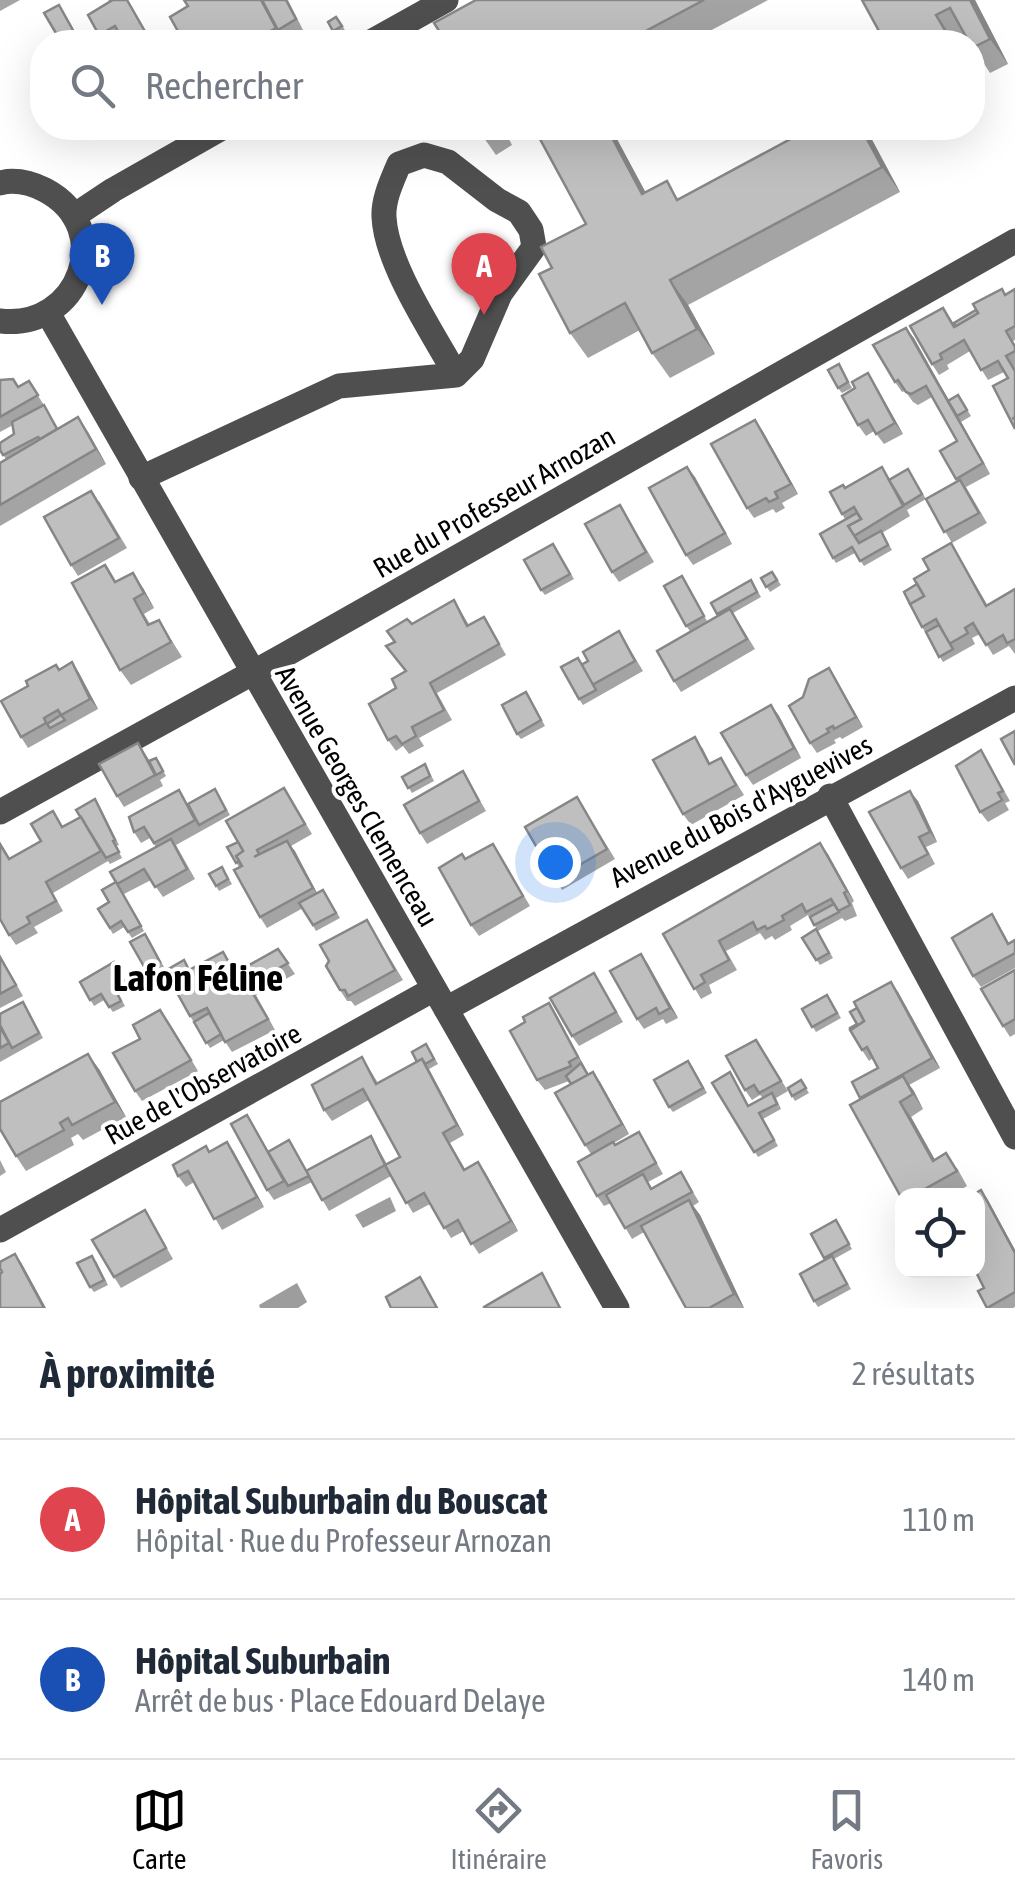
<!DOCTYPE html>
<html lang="fr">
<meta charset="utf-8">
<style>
:root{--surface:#fff;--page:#f6f6f7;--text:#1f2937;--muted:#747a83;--line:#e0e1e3;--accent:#000}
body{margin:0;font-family:"Asap Condensed",sans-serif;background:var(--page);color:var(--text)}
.controls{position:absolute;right:30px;bottom:30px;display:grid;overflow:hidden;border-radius:20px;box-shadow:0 10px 40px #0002}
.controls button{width:90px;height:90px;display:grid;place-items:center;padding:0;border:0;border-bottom:2px solid var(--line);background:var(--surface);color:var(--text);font:50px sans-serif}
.you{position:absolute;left:555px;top:862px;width:35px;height:35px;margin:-25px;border:8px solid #fff;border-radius:50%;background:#1a73e8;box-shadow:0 0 0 15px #1a73e833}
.badge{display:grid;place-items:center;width:65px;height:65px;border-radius:50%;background:var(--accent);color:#fff;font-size:32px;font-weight:700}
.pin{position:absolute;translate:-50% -82px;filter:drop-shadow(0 2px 5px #0008)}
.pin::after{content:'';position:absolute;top:52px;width:35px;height:30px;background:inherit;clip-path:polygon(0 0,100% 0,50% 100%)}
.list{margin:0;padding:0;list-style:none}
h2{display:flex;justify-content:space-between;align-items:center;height:130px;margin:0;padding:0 40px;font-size:42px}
h2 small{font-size:32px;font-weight:400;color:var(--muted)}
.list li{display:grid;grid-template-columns:65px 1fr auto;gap:30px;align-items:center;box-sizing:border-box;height:160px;padding:0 40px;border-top:2px solid var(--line)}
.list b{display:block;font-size:38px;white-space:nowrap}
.list p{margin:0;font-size:32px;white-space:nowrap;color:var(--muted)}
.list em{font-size:32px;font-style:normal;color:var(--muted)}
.icon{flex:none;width:55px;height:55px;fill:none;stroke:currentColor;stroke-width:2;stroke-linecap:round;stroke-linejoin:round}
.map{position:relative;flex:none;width:1015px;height:1308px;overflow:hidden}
.search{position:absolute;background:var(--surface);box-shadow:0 10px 40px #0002;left:30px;right:30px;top:30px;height:110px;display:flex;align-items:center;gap:25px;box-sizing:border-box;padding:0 35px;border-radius:40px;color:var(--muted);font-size:38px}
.sheet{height:450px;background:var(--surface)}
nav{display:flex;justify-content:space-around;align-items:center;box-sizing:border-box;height:140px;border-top:2px solid var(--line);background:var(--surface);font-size:28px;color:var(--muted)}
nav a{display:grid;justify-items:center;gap:5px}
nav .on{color:var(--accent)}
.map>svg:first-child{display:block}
.water{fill:#9d9d9d}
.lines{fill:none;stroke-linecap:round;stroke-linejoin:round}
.minor{stroke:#4f4f4f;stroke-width:25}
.wall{fill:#a4a4a4}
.shaded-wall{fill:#868686}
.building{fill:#bfbfbf;stroke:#868686;stroke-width:2.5}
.labels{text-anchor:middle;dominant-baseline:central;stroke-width:8;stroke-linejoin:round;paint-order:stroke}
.street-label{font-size:28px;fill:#000;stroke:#fff}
.district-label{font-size:38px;font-weight:bold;fill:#000;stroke:#fff}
</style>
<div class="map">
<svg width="1015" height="1308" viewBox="0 0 1015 1308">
<rect width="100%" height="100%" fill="#fff"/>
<g class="water">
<path d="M390 1197 396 1211 363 1228 355 1215Z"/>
<path d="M297 1283 307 1302 298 1308H260L259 1305Z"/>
</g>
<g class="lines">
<g class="minor">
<path d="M371 42 446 0"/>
<path d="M0 183C15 179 31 183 45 190 117 228 80 330 0 321"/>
<path d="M74 216 113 190 222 128"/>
<path d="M48 313 617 1308"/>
<path d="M141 478 339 386 456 375 472 359 500 294 534 247 531 230 519 212 497 200 448 162 424 155 399 164C392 181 383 199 384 217 386 264 433 333 456 375"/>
<path d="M830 796 1015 1137"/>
<path d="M0 812 283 656 1015 241"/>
<path d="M446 1009 1015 698"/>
<path d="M0 1230 434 989"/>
</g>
</g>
<g class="wall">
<path d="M0 0H20L0 11Z"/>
<path d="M288 0 303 30 285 40 286 42H184L188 6Z"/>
<path d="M476 0H768L689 42H439Z"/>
<path d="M862 0H975L1008 64 990 73 965 34 954 40 955 42H885Z"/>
<path d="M111 1 121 37 111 42H104L99 35Z"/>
<path d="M59 5 78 37 68 42H62L44 13Z"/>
<path d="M328 22H340L346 32 337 37Z"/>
<path d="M477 128H531L509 139 512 145 496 155Z"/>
<path d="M611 128 645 192 679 198 811 128H864L900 192 688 305 715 354 670 378 652 353 640 330 588 358 570 333 552 268 586 224Z"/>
<path d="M1015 289V340L1013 341 1015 344V429L1008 378 1004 372 988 380 970 351 947 365 949 369 939 375 932 364 950 318 955 326Z"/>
<path d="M906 328 949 400 958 395 971 416 961 422 990 474 966 487 987 523 952 543 926 499 907 510 910 516 882 533 892 550 864 566 855 553 836 563 833 558 845 519 842 514 845 488 890 479 908 469 926 499 957 481 956 479 957 441 932 397 918 405 913 402 905 391 902 392 895 382Z"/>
<path d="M839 364 852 388 842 393 838 388Z"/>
<path d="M868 373 903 434 884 444 874 431 866 436 858 425 855 388Z"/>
<path d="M0 380 18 386 29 381 58 428 88 432 106 464 0 526V463L6 459 0 450 14 434 13 425 0 432Z"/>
<path d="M762 430 798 494 782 503 785 508 776 513 773 509 754 518 747 508Z"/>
<path d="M687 467 732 544 693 565 686 555Z"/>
<path d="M99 501 127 548 78 576 71 565Z"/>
<path d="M620 505 654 562 619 582 612 572Z"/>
<path d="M951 543 988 606 1015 589V654L1009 646 993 655 980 634 972 638 975 644 943 662 922 627 917 584Z"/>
<path d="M553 544 574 579 545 595 541 590Z"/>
<path d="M772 572 781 585 770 592 761 578Z"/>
<path d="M682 576 707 621 690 631 686 626Z"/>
<path d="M751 580 761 597 733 613 755 649 681 692 674 681 718 616 711 603Z"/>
<path d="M116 581 143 588 154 608 144 614 150 624 159 620 182 657 131 685 120 670Z"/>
<path d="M454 600 469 625 484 617 506 655 437 693 452 720 419 738 424 746 409 754 403 746 396 751 388 740 396 688 405 672 395 642 412 624Z"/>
<path d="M619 631 643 671 583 705 579 699 582 664 588 661Z"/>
<path d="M72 662 79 673 98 709 28 748 21 737 59 670Z"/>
<path d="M829 668 863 727 842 739 840 737 834 740 836 743 817 753 810 743 803 697Z"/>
<path d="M530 698 545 726 521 739 517 734Z"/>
<path d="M771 705 779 716 801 758 753 785 746 775Z"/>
<path d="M138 743 150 761 159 763 166 776 160 780 159 778 163 786 124 807 117 796Z"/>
<path d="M702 747 710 763 721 758 744 795 691 825 683 814Z"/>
<path d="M981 750 1010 801 1005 803 1009 810 988 822 980 812Z"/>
<path d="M425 764 434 781 412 793 402 777Z"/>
<path d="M463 771 486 811 427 844 420 833Z"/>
<path d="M284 788 312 834 291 846 317 893 323 890 340 918 316 931 303 908 267 928 260 917 239 867 227 847 238 842Z"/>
<path d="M215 789 230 815 176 845 195 879 163 897 151 880 124 894 122 891 144 931 132 938 124 927 113 934 98 909 109 902 116 882 156 847 150 838 141 843 134 832Z"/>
<path d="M577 797 615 859 562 890 555 879Z"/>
<path d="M918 801 937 842 926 847 935 864 908 879 901 868Z"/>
<path d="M99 805 119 845 116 846 122 858 110 864 105 857 108 861 53 893 63 911 34 927 38 933 16 945 9 935 10 859 41 841Z"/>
<path d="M820 843 854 901 852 903 857 916 845 921 842 918 818 931 808 915 790 926 792 930 775 940 772 936 765 940 760 933 726 951 737 970 709 985 712 993 701 999 663 934Z"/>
<path d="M493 844 530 906 479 936 471 925Z"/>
<path d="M222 867 232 884 219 891 209 874Z"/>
<path d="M367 920 403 980 355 1006 351 1001H347L340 990Z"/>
<path d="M999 925 1009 943 1015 940V968L981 987 973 976Z"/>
<path d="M816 929 833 958 820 965 802 938Z"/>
<path d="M149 939 164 967 150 975 146 970Z"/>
<path d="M278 949 295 974 256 995 275 1030 232 1052 224 1040 210 1048 190 1016V970L236 972Z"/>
<path d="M641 954 678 1018 666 1024 663 1019 644 1029 637 1019Z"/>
<path d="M0 955 23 996 0 1008Z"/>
<path d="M114 962 128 986 117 992 125 1006 113 1012 104 1000 94 1006 80 982Z"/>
<path d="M1015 970V1034L1010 1037 1003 1026Z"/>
<path d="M594 973 623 1022 579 1046 572 1036Z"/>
<path d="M898 992 940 1068 909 1085 923 1109 911 1117 935 1160 957 1168 967 1186 950 1196H902L861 1099 878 1068 873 1058 869 1061 862 1050 857 1024Z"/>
<path d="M827 995 841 1018 816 1032 802 1009Z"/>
<path d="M26 1007 43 1038 0 1062V1014Z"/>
<path d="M556 1014 588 1074 600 1082 629 1134 614 1143 615 1145 639 1132 663 1174 648 1182 652 1188 681 1172 699 1202 693 1206 700 1215 744 1308H686L644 1232 632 1239 611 1203 604 1206 597 1196 591 1154 585 1145 571 1084 569 1081 545 1090 537 1080 525 1022Z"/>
<path d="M168 1021 198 1071 142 1101 135 1091 140 1039Z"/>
<path d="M756 1040 788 1091 776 1098 781 1109 763 1119 778 1146 758 1157 712 1083 749 1106 763 1098 760 1095 752 1100 745 1090Z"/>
<path d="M426 1044 438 1064 429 1069 464 1135 450 1143 465 1169 485 1172 518 1231 479 1254 464 1231 451 1238 430 1204 413 1213 391 1176 329 1211 312 1182 274 1200 267 1190 247 1115 269 1152 307 1171 371 1136 387 1164 400 1157 369 1100 332 1121 324 1110 362 1057 378 1083 417 1062Z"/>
<path d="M692 1066 707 1093 673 1112 669 1107Z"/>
<path d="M99 1069 126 1117 83 1140 78 1134 71 1138 74 1145 26 1171 16 1156Z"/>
<path d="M801 1080 809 1093 795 1101 792 1096Z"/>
<path d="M227 1142 264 1207 222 1230 194 1182 186 1187 178 1176 210 1151Z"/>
<path d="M0 1160 6 1172 0 1176Z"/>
<path d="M981 1190 1015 1250V1307L1013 1308H987L984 1288Z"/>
<path d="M145 1210 173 1259 121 1288 114 1277Z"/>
<path d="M839 1226 852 1249 834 1259 851 1289 818 1307 814 1301 826 1260 811 1234Z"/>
<path d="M96 1261 108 1285 94 1292 90 1287Z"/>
</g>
<g class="shaded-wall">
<path d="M970 0H975L1008 64 990 39Z"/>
<path d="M936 15 955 42H952Z"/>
<path d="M607 128H611L660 219 642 194Z"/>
<path d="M861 128H864L868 132 900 192 882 167Z"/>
<path d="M670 280 688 305 715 354 697 329Z"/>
<path d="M906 328 914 338 990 474 983 463Z"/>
<path d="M868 373 875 384 903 434 895 423Z"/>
<path d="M78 417 88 432 106 464 96 449Z"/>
<path d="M755 420 762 430 798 494 791 484Z"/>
<path d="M687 467 695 477 732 544 725 533Z"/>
<path d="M133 573 143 588 154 608 144 593Z"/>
<path d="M72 662 79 673 98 709 90 699Z"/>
<path d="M829 668 836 679 863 727 856 717Z"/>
<path d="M771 705 779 716 801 758 794 748Z"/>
<path d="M910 791 918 801 937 842 930 832Z"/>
<path d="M287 841 295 851 320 899 313 888Z"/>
<path d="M820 843 828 854 854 901 847 891Z"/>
<path d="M641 954 648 964 678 1018 670 1008Z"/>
<path d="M891 982 898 992 940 1068 932 1058Z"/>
<path d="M549 1003 556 1014 594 1085 578 1057Z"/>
<path d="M88 1054 99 1069 126 1117 115 1102Z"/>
<path d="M422 1059 429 1070 464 1135 457 1125Z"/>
<path d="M593 1072 600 1082 629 1134 622 1124Z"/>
<path d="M903 1076 914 1091 923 1109 913 1094Z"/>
<path d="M900 1102 911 1117 944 1176 933 1161Z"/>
<path d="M227 1142 234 1152 264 1207 257 1197Z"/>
<path d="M478 1162 485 1172 518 1231 511 1221Z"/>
<path d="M981 1190 988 1200 1015 1250V1253Z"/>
<path d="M689 1200 700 1215 744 1308 734 1294Z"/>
<path d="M15 1254 22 1264 46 1308H44Z"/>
</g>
<g class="building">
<path d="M110 0H127L151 42H124L115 26 99 35 88 15 111 1Z"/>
<path d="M184 0H261L276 28 255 39 253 36 239 40 240 42H184L170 17 188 6Z"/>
<path d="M262 0H286L296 19 278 30Z"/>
<path d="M476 0H704L625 42H439L438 40 443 37 434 23Z"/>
<path d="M862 0H970L990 39 972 48V42H969L950 8 936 15 952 42H885Z"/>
<path d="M59 5 74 32 60 40 44 13Z"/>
<path d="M336 17 342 26 333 31 328 22Z"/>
<path d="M534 128H607L642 194 667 181 677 200 811 128H861L882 167 670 280 697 329 652 353 625 303 570 333 539 274 552 268 541 247 586 224Z"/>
<path d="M1002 289 1005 295 1015 289V326L1006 331 1015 347V351L1006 356 1015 371V417L1012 419 1015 417V429L993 386 1008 378 998 361 981 370 964 340 940 354 942 359 932 364 910 326 943 308 954 327 978 313 973 304Z"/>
<path d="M976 310 978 313 956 326 954 323Z"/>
<path d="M906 328 983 463 956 479 940 451 957 441 926 386 911 394 906 392 898 380 895 382 873 345Z"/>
<path d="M839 364 848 382 838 388 828 370Z"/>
<path d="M868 373 895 423 876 434 868 420 858 425 842 396 855 388 852 382Z"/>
<path d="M13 379 18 387 29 381 38 395 0 417V380Z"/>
<path d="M958 395 967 410 957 416 948 401Z"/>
<path d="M44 405 57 429 40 439 38 437 3 455 0 450V443L14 434 12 422Z"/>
<path d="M78 417 96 449 0 505V463Z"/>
<path d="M755 420 791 484 775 492 778 498 769 502 766 498 747 508 711 444Z"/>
<path d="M687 467 725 533 686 555 649 488Z"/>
<path d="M882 467 903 506 854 536 848 526 861 519 854 507 842 514 830 492 843 485 845 488Z"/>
<path d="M908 469 922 494 904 505 889 480Z"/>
<path d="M960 480 979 513 944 532 926 499Z"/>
<path d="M91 491 119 538 71 565 44 517Z"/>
<path d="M620 505 646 552 612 572 585 524Z"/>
<path d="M857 513 861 519 848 526 859 543 881 531 888 545 860 561 852 547 833 558 820 534Z"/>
<path d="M951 543 986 606 1015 589V639L1007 643 1003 635 986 645 973 623 965 628 968 633 949 644 936 619 922 627 910 604 924 596 914 579 929 570 923 559Z"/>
<path d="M553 544 570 574 541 590 524 560Z"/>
<path d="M105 565 115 582 133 573 144 593 134 599 148 625 159 620 171 642 120 670 72 583Z"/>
<path d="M772 572 777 580 766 587 761 578Z"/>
<path d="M682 576 704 616 686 626 664 586Z"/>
<path d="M751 580 757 592 717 614 711 603Z"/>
<path d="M917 584 924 596 910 604 904 592Z"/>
<path d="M454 600 467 626 484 617 499 644 430 683 444 710 412 727 416 736 402 744 396 736 388 740 369 704 396 688 392 679 406 671 386 646 395 642 387 631 407 619 412 624Z"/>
<path d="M730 609 747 639 674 681 657 651Z"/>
<path d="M939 625 953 649 939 657 926 632Z"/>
<path d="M619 631 635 661 592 685 581 665 588 661 583 652Z"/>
<path d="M578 658 596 690 579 699 561 667Z"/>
<path d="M72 662 90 699 61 715 58 710 44 718 46 723 21 737 1 701 28 686 26 681 56 665 59 670Z"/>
<path d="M829 668 856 717 834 729 833 726 827 729 829 732 810 743 789 706 803 697 809 679Z"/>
<path d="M526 692 541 720 517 734 502 705Z"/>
<path d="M771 705 794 748 746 775 721 733Z"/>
<path d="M61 715 65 720 50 728 47 724Z"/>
<path d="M1015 731V765L1001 739Z"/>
<path d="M695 737 709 764 721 758 736 785 683 814 653 760Z"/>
<path d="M138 743 155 775 117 796 99 764Z"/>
<path d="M981 750 1003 791 998 793 1002 800 980 812 956 766Z"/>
<path d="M156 758 163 771 156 775 149 761Z"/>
<path d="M425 764 430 776 408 788 402 777Z"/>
<path d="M463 771 479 801 420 833 404 805Z"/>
<path d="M284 788 305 824 257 850 259 854 254 857 287 841 313 888 260 917 234 870 242 866 236 856 243 851 226 821Z"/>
<path d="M215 789 226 810 199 825 188 804Z"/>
<path d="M179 790 195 820 154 843 144 827 134 832 129 817Z"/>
<path d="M910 791 930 832 919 837 928 854 901 868 869 812Z"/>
<path d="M577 797 607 849 555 879 525 827Z"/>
<path d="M95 799 115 840 113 841 119 852 106 858 76 810Z"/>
<path d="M53 811 62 827 81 817 101 851 46 882 56 901 27 917 30 923 9 935 0 919V844L9 859 41 841 31 824Z"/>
<path d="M171 839 187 869 155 887 144 869 117 884 110 872Z"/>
<path d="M238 842 243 851 236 856 239 861 236 863 227 847Z"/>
<path d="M820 843 847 891 844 893 850 905 838 911 831 899 806 912 802 904 782 916 784 920 767 929 765 926 757 930 753 922 719 941 729 960 701 975 705 982 694 989 663 934Z"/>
<path d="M493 844 523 896 471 925 439 868 462 854 465 859Z"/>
<path d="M222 867 228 879 216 886 209 874Z"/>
<path d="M116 882 141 926 128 932 121 921 110 928 98 909 109 902 102 890Z"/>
<path d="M323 890 336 913 313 925 299 903Z"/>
<path d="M834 904 839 912 814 925 810 917Z"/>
<path d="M992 914 1008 944 1015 940V953L973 976 952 938Z"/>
<path d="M367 920 395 970 348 996 345 990H340L326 966 329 961 320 945Z"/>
<path d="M816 929 829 953 816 960 802 938Z"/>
<path d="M145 934 160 962 146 970 130 942Z"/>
<path d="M278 949 288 963 248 985 268 1019 225 1042 207 1008 190 1016 165 971 184 960 189 970 223 952 235 973Z"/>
<path d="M641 954 670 1008 659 1014 656 1008 637 1019 610 971Z"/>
<path d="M0 957 16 985 0 994Z"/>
<path d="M114 962 124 981 114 987 121 1001 109 1007 101 994 90 1000 80 982Z"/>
<path d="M1015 970V1019L1003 1026 981 989Z"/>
<path d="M594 973 616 1012 572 1036 550 998Z"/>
<path d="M891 982 932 1058 860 1098 852 1082 878 1068 867 1047 862 1050 850 1030 864 1021 854 1002Z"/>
<path d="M827 995 837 1013 812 1027 802 1009Z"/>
<path d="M23 1002 39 1033 12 1048 0 1025V1014Z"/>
<path d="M549 1003 578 1057 569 1062 571 1066 537 1080 510 1031 525 1022 523 1017Z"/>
<path d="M857 1008 864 1021 851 1030 850 1028 857 1024 850 1012Z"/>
<path d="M160 1010 191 1060 135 1091 113 1053 140 1039 133 1025Z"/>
<path d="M209 1013 221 1034 206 1043 194 1022Z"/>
<path d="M0 1027 9 1043 0 1048Z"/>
<path d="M756 1040 781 1081 759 1093 754 1085 745 1090 726 1056Z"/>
<path d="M426 1044 434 1059 425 1064 422 1059 417 1062 412 1052Z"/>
<path d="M88 1054 115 1102 72 1125 68 1118 60 1123 64 1130 16 1156 0 1129V1102Z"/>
<path d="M362 1057 376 1084 422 1059 457 1125 443 1133 464 1170 478 1162 511 1221 471 1244 458 1220 444 1228 424 1193 406 1203 385 1165 400 1157 363 1089 324 1110 312 1085Z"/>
<path d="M688 1061 703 1088 669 1107 654 1080Z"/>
<path d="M581 1063 588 1075 571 1084 566 1076Z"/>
<path d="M593 1072 622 1124 585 1145 555 1093Z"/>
<path d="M730 1072 748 1106 772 1093 777 1104 759 1113 774 1140 754 1152 712 1083Z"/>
<path d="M903 1076 913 1094 900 1102 933 1161 946 1153 957 1171 912 1196H902V1199L850 1105Z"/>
<path d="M801 1080 806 1088 792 1096 788 1088Z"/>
<path d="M247 1115 284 1181 267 1190 231 1124Z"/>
<path d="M639 1132 656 1163 597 1196 578 1162 613 1142 615 1145Z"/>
<path d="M371 1136 385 1165 322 1200 306 1171Z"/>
<path d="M289 1140 309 1176 288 1186 268 1152Z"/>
<path d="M227 1142 257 1197 214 1219 188 1171 178 1176 173 1165 206 1146 209 1152Z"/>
<path d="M681 1172 692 1192 625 1228 606 1195 643 1174 651 1189Z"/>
<path d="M981 1190 1015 1253V1292L987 1308 978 1291 984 1288 975 1270H978V1196H971Z"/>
<path d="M689 1200 734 1294 709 1308H686L641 1226Z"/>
<path d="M145 1210 166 1248 114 1277 92 1240Z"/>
<path d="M836 1220 849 1244 824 1258 811 1234Z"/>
<path d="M15 1254 44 1308H0V1274L2 1272 0 1268V1262Z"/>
<path d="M92 1256 104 1280 90 1287 77 1263Z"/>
<path d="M832 1256 847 1284 814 1301 800 1274Z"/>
<path d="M542 1273 560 1308H484V1307Z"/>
<path d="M420 1277 437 1308H391L386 1297Z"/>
</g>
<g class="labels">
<g class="street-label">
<text transform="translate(494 502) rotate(-30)">Rue du Professeur Arnozan</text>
<text transform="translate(357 796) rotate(60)">Avenue Georges Clemenceau</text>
<text transform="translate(741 811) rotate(-28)">Avenue du Bois d'Ayguevives</text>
<text transform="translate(203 1084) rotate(-29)">Rue de l'Observatoire</text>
</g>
<g class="district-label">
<text x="198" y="977">Lafon Féline</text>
</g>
</g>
</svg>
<div class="controls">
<button><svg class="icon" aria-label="locate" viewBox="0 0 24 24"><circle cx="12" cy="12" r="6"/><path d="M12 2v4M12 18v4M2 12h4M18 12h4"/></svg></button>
</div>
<div class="you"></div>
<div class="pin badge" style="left:484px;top:315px;background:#e0444e">A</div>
<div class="pin badge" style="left:102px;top:305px;background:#1a4fb4">B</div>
<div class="search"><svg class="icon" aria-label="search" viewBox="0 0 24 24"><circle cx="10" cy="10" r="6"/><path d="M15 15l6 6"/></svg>Rechercher</div>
</div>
<section class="sheet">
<h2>À proximité<small>2 résultats</small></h2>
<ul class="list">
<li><span class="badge" style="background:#e0444e">A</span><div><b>Hôpital Suburbain du Bouscat</b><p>Hôpital · Rue du Professeur Arnozan</p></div><em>110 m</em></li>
<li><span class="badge" style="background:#1a4fb4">B</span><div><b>Hôpital Suburbain</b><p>Arrêt de bus · Place Edouard Delaye</p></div><em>140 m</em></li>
</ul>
</section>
<nav>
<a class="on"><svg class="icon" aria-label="map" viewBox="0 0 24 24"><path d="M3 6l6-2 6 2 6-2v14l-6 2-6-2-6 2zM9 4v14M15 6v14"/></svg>Carte</a>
<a><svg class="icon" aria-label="directions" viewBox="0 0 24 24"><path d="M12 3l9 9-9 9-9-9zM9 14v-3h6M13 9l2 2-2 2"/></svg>Itinéraire</a>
<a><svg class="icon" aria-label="saved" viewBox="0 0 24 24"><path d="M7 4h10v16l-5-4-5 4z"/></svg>Favoris</a>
</nav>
